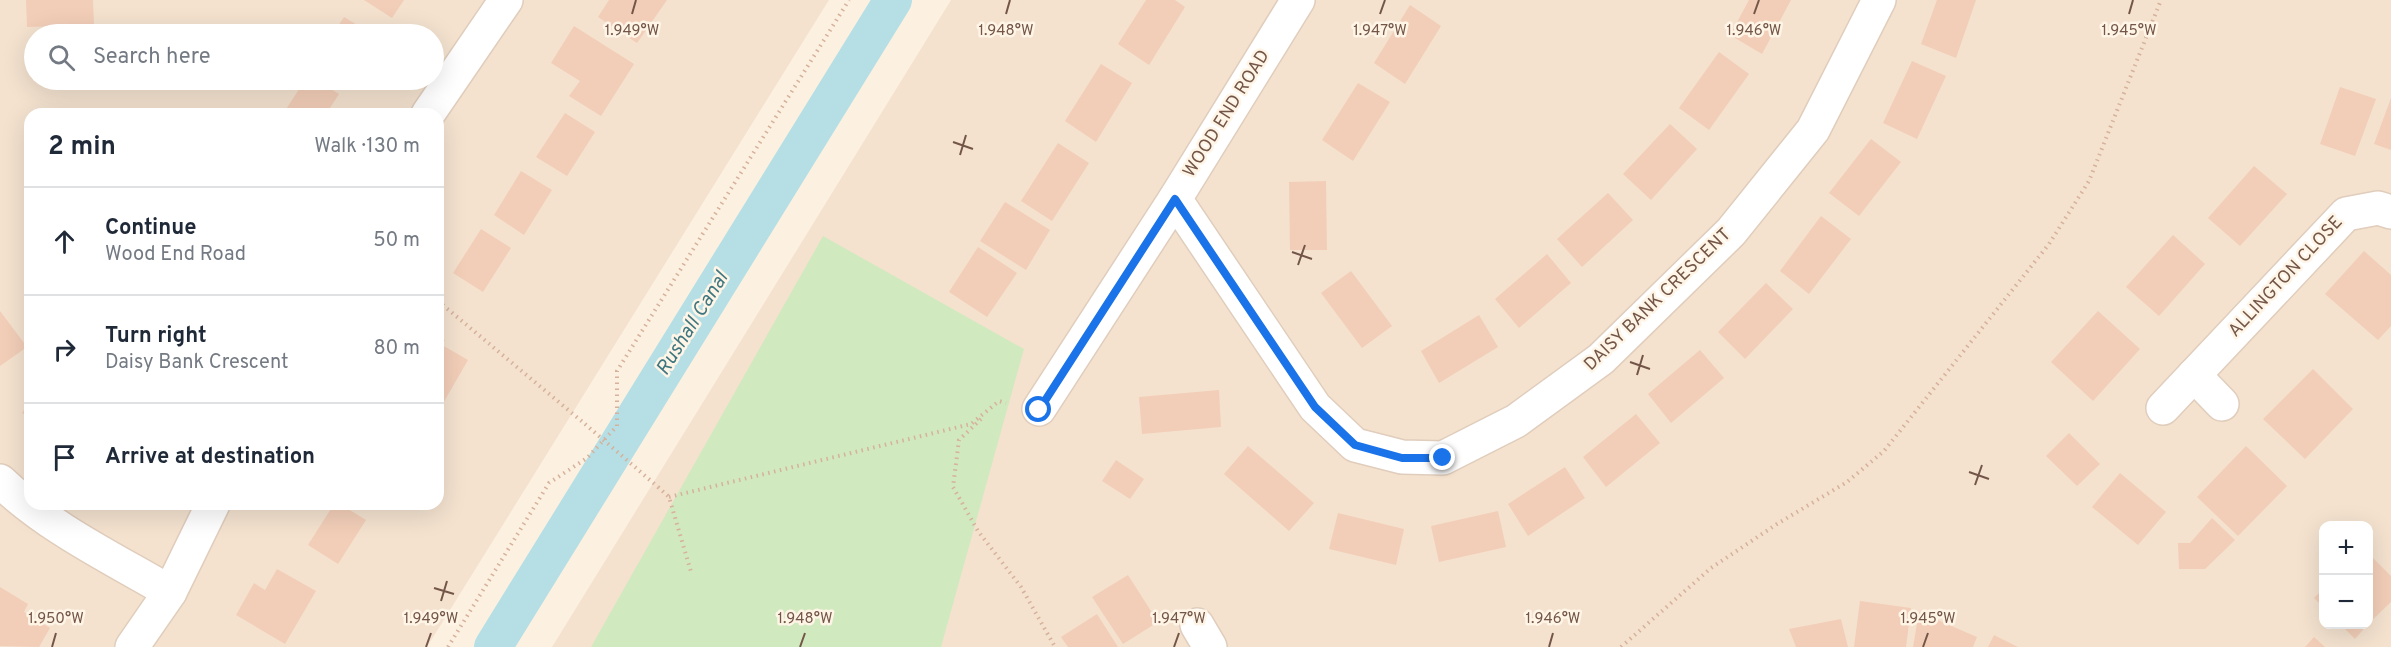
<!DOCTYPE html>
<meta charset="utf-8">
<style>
:root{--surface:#fff;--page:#f6f6f7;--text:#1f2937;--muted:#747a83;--line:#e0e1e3}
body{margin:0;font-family:Overpass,sans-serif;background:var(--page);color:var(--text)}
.controls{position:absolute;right:18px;bottom:18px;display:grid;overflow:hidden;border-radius:12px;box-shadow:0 6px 24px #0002}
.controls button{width:54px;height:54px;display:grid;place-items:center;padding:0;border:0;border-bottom:2px solid var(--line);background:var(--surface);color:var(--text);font:30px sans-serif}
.stop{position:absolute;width:18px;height:18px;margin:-14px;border:4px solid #1a73e8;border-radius:50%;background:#fff}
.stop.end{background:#1a73e8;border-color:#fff;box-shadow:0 2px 6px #0008}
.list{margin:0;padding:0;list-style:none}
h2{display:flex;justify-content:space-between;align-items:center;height:78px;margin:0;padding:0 24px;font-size:26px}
h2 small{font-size:20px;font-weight:400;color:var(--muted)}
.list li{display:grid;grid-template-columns:39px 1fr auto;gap:18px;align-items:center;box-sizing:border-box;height:108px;padding:0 24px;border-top:2px solid var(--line)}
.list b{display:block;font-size:22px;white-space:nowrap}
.list p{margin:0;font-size:20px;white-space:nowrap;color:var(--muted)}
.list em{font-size:20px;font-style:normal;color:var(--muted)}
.icon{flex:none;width:33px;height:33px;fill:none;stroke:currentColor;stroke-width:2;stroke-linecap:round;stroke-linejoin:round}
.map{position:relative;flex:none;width:2391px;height:647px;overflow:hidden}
.search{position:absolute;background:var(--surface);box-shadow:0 6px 24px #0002;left:24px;top:24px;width:420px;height:66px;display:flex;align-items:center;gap:15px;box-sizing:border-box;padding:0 21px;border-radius:33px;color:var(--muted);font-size:22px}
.panel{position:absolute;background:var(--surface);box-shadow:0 6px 24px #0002;left:24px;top:108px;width:420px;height:402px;border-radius:18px}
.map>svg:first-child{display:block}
.residential{fill:#f4e2cf;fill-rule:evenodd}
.green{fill:#d1e9bf}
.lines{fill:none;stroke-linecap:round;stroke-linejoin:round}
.canal{stroke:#b5dfe5;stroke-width:38}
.building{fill:#f2ceb8}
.minor-casing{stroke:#e0cdbc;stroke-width:36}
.path{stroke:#d6b19b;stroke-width:4;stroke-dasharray:1.5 4.5;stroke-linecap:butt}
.minor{stroke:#fff;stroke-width:33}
.path-bridge{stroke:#d6b19b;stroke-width:4;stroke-dasharray:1.5 4.5;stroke-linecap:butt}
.route{stroke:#1a73e8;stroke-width:8}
.ticks{fill:none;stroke:#735648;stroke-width:2}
.labels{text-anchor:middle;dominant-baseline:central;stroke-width:5;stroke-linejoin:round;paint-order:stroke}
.street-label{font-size:18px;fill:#735648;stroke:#fff5e7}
.water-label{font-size:20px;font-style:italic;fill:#3f7780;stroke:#fff5e7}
.ticks-label{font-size:15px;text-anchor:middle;fill:#735648;stroke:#fff5e7;stroke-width:5;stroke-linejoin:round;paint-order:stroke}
</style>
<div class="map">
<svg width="2391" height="647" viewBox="0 0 2391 647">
<rect width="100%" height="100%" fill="#fcf1e0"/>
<g class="residential">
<path d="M0 0H829L427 647H0ZM34 34H434V80H34ZM30 114H438V504H30Z"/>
<path d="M951 0H2391V647H552ZM2324 526H2368V624H2324Z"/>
</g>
<path class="green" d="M823 236 1024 349 941 647H591Z"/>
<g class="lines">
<path class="canal" d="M493 647 893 0"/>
</g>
<g class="building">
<path d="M26 0H93L94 25 27 27Z"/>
<path d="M364 0H404L392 18Z"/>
<path d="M609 0H667L637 43 598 17Z"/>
<path d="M1146 0H1175L1185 7 1149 65 1118 44Z"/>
<path d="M1749 0H1791L1762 54 1730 35Z"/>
<path d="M1937 0H1976L1956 58 1921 44Z"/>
<path d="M1410 5 1441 26 1405 84 1374 63Z"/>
<path d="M344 17 372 34H333Z"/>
<path d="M574 26 634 64 601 116 569 96 580 81 551 63Z"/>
<path d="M1719 52 1749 74 1709 130 1679 108Z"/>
<path d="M1912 61 1946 76 1917 139 1883 123Z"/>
<path d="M1101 64 1132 83 1096 142 1065 121Z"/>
<path d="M305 80H316L339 94 326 114H283Z"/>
<path d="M1358 83 1390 102 1353 161 1322 140Z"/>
<path d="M2340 87 2376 99 2355 156 2320 144Z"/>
<path d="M2391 98V150L2374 144Z"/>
<path d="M565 113 595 132 567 176 536 157Z"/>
<path d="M1670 124 1697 149 1651 200 1623 174Z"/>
<path d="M1871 139 1901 162 1859 216 1829 193Z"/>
<path d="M1058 143 1089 163 1052 221 1021 201Z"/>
<path d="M2254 166 2287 194 2240 246 2208 218Z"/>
<path d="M521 171 552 190 524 235 494 215Z"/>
<path d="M1326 181 1327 250H1290L1289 182Z"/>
<path d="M1608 193 1633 220 1582 267 1557 239Z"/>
<path d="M1005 202 1050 230 1026 270 980 241Z"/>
<path d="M1821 216 1851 239 1809 294 1780 271Z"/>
<path d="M481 229 511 248 483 292 453 273Z"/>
<path d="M2173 235 2205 264 2159 316 2126 287Z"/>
<path d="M978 247 1017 273 987 317 949 292Z"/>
<path d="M2364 251 2391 275V326L2378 340 2325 294Z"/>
<path d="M1547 254 1571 283 1519 328 1495 299Z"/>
<path d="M1351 271 1392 326 1362 348 1321 293Z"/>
<path d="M1766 283 1793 309 1745 359 1718 332Z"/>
<path d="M0 311 27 347 0 366Z"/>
<path d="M2098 311 2140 349 2093 401 2051 362Z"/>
<path d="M1479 315 1498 347 1439 383 1421 351Z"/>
<path d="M438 336 445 340 442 345 468 360 438 412Z"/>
<path d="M1700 350 1724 378 1671 423 1648 394Z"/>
<path d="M2313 369 2353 409 2305 459 2263 419Z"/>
<path d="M1219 390 1221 427 1142 434 1139 397Z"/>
<path d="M30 400V418L22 413Z"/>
<path d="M1636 414 1660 443 1606 487 1583 457Z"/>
<path d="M2069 433 2100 464 2077 486 2046 456Z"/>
<path d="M1248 446 1314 503 1289 531 1224 474Z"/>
<path d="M2246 446 2287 486 2238 536 2197 497Z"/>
<path d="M1116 460 1144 479 1130 499 1102 481Z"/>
<path d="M1565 467 1585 498 1528 536 1508 504Z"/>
<path d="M2120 473 2166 512 2138 545 2092 507Z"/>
<path d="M334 504H340L366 520 338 564 308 545Z"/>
<path d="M1498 511 1506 547 1439 562 1431 526Z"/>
<path d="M1338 513 1404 529 1396 565 1329 549Z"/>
<path d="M2212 518 2235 540 2205 569H2179L2178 543H2190Z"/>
<path d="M2368 553 2391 576V602L2368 624Z"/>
<path d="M277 569 316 591 285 644 236 615 254 583 265 590Z"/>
<path d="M1128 575 1158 622 1123 644 1092 597Z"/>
<path d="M0 587 28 604 24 612 50 628 39 647 0 646Z"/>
<path d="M2324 588V608L2314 598Z"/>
<path d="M1860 601 1911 608 1906 647H1854Z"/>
<path d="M1919 612 1977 637 1973 647H1913Z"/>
<path d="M1097 614 1118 647H1068L1061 637Z"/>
<path d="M1841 619 1848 647H1796L1789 629Z"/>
<path d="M2340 624H2368L2355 639Z"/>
<path d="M1994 635 2018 647H1988Z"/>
<path d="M2314 637 2325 647H2305Z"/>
</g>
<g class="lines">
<g class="minor-casing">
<g id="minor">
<path d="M428 114 506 0"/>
<path d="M1175 199 1315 407 1355 445 1402 457 1443 458 1516 421 1601 359 1731 232 1813 130 1879 0"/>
<path d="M2194 375 2222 404"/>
<path d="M2163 408 2346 214 2378 208 2391 212"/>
<path d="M1039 409 1175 199 1298 0"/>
<path d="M0 481C49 528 112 558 170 592"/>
<path d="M1197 625 1210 647"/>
<path d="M132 647 170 592 213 504"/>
</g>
</g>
<g class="path">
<path d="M438 301 585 424"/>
<path d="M981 419 959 440 953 487 978 531 1021 587 1055 647"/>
<path d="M658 487 669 497 691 572"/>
<path d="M669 497 971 424 999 401 1006 403"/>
<path d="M448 647 549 483 587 458 617 426V371L849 0"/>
<path d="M1621 647 1711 568 1777 524 1847 482 1884 451 2049 244 2089 181 2161 0"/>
</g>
<use href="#minor" class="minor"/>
<path class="path-bridge" d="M585 424 658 487"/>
</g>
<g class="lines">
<path class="route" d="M1039 410 1175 199 1315 407 1355 445 1402 458H1443"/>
</g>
<path class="ticks" d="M632 14 636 0M1006 14 1010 0M1380 14 1385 0M1754 14 1759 0M2129 14 2133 0M953 142 973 149M960 155 966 135M1292 252 1312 259M1298 265 1305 245M1630 362 1650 369M1637 375 1643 355M1969 472 1989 479M1975 485 1982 465M434 588 454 594M441 601 447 581M52 647 56 633M426 647 431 633M800 647 805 633M1174 647 1179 633M1549 647 1553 633M1923 647 1928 633"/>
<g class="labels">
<g class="street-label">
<text transform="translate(1227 114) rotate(-58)">WOOD END ROAD</text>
<text transform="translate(2286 277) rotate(-47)">ALLINGTON CLOSE</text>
<text transform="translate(1658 300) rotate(-44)">DAISY BANK CRESCENT</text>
</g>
<g class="water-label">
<text transform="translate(693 324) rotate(-58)">Rushall Canal</text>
</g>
</g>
<g class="ticks-label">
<text x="632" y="35">1.949°W</text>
<text x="1006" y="35">1.948°W</text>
<text x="1380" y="35">1.947°W</text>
<text x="1754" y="35">1.946°W</text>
<text x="2129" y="35">1.945°W</text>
<text x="56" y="623">1.950°W</text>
<text x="431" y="623">1.949°W</text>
<text x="805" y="623">1.948°W</text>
<text x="1179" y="623">1.947°W</text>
<text x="1553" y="623">1.946°W</text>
<text x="1928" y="623">1.945°W</text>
</g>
</svg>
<div class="controls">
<button>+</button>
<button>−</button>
</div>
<div class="stop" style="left:1039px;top:410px"></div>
<div class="stop end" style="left:1443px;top:458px"></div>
<div class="search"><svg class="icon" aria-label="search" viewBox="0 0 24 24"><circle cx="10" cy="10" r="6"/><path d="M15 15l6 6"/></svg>Search here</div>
<section class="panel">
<h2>2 min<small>Walk · 130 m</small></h2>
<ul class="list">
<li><svg class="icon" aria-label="ahead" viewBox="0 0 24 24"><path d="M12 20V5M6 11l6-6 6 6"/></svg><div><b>Continue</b><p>Wood End Road</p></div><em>50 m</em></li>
<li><svg class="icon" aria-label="right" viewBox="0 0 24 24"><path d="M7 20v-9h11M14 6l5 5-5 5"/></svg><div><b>Turn right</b><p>Daisy Bank Crescent</p></div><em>80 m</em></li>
<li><svg class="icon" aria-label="arrive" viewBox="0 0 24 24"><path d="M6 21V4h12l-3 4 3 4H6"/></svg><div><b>Arrive at destination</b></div></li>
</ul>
</section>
</div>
